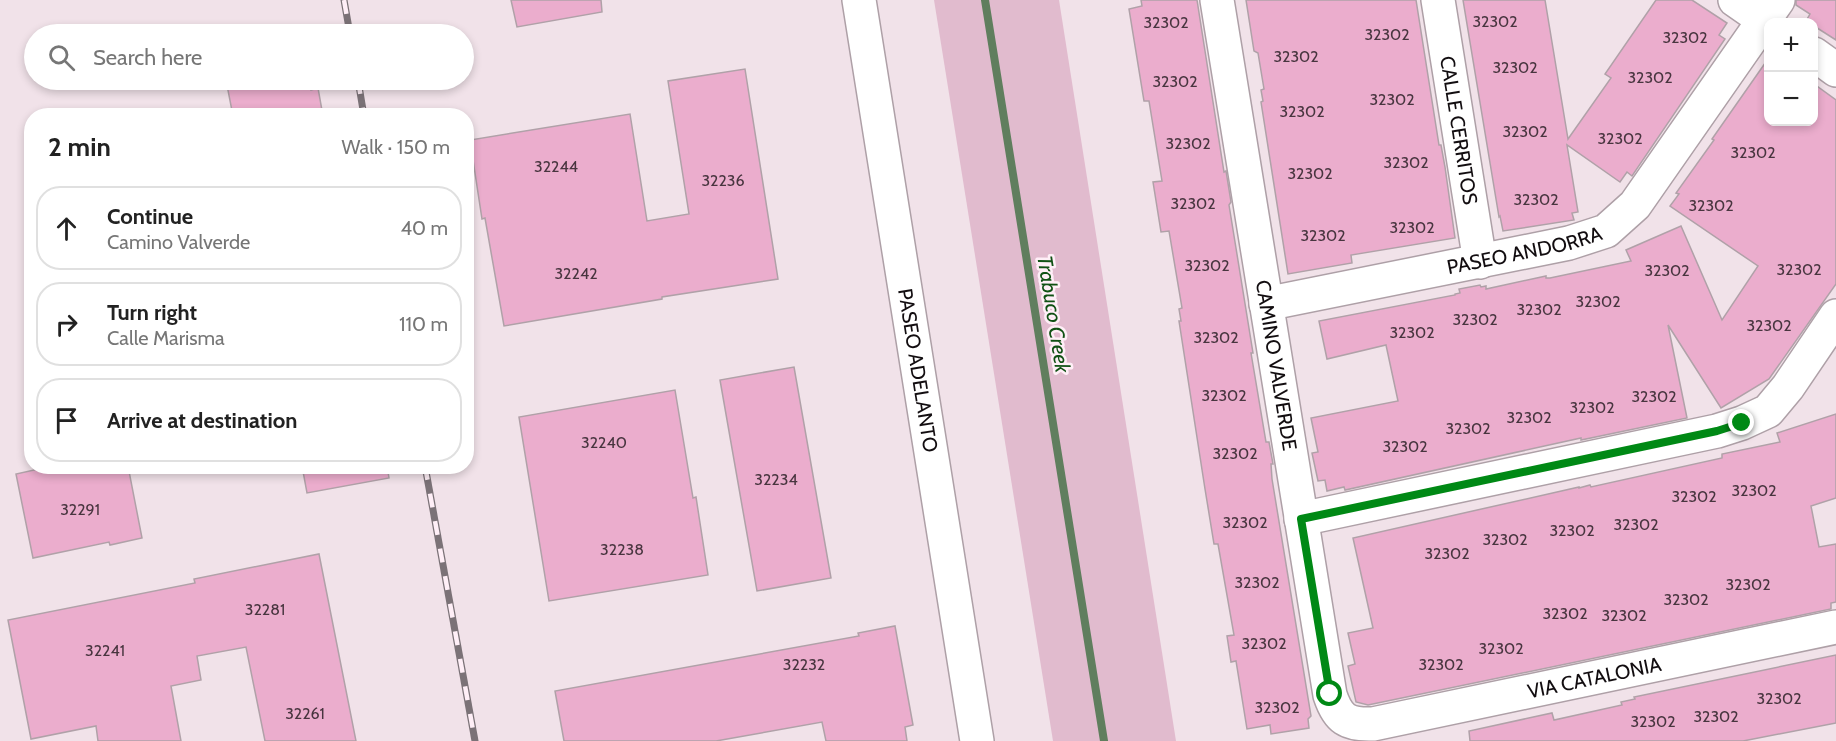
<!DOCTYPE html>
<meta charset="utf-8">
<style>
:root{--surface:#fff;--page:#f6f6f6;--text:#222;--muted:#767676;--line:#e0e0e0}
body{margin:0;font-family:Cabin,sans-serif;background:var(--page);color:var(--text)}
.controls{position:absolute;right:18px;top:18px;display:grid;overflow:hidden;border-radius:12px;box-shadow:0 3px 9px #0003}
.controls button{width:54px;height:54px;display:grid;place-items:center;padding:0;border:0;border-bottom:2px solid var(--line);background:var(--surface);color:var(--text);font:30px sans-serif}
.stop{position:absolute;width:18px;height:18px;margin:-14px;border:4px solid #008915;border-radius:50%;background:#fff}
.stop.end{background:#008915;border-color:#fff;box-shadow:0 2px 6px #0008}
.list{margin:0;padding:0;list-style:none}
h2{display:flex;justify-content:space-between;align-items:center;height:78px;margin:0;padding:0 24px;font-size:26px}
h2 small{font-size:20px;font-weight:400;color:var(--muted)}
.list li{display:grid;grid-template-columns:39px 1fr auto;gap:18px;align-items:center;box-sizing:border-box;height:84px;margin:0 12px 12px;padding:0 12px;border:2px solid var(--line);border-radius:24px}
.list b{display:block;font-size:22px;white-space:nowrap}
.list p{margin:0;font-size:20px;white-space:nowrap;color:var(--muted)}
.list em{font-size:20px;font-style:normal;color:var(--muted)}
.icon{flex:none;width:33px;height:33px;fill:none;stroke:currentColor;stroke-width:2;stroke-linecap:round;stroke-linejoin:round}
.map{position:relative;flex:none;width:1836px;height:741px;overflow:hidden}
.search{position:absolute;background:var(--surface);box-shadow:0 3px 9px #0003;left:24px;top:24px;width:450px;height:66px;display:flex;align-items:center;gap:15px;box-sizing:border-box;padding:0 21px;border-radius:33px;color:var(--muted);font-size:22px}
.panel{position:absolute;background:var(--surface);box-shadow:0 3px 9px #0003;left:24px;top:108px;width:450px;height:366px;border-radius:24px}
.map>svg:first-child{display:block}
.green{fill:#e1bbce}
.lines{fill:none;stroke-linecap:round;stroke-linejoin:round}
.stream{stroke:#607e5e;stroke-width:8}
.building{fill:#ebadcd;stroke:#b0a1a8;stroke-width:1.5}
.minor-casing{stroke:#aea0a7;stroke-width:36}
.tertiary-casing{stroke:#aea0a7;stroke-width:36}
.minor{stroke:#fff;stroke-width:33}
.tertiary{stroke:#fff;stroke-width:33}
.rail-casing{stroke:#7b7277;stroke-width:7}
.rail{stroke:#ffeff7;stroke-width:4.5;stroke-dasharray:14;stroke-linecap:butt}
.route{stroke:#008915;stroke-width:8}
.labels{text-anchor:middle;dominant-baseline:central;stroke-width:5;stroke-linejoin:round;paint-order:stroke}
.number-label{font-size:16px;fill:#48353f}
.street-label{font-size:20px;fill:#120d10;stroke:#ffeff7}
.water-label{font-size:21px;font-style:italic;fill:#105114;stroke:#ffeff7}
</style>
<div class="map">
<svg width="1836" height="741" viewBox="0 0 1836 741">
<rect width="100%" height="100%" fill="#f1e2e9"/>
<path class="green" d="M934 0H1059L1176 741H1053Z"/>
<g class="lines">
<path class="stream" d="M985 0 1104 741"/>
</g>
<g class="building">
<path d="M511 0H601L602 12 517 27Z"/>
<path d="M1141 0H1197L1224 172 1226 171 1231 202 1229 205 1253 353H1251L1266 442H1269L1273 464H1271L1272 479 1311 716 1308 719 1309 728 1271 734 1270 725 1247 729 1236 661 1231 662 1227 636 1234 635 1218 544H1214L1205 489 1179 321H1181L1179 309 1182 308 1169 231 1161 232 1153 182 1162 181 1149 101H1144L1129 9 1142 6Z"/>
<path d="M1246 0H1416L1439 145H1441L1445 167 1455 238 1351 255 1352 263 1288 274 1261 102 1263 101 1261 90 1264 89 1258 53 1254 51Z"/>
<path d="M1463 0H1545L1568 139 1611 78 1605 74 1656 0H1692L1727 23 1719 35 1725 39 1632 176 1627 172 1620 182 1567 145 1578 212 1572 213 1574 220 1503 231 1500 216 1499 217Z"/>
<path d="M1796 0H1836V40L1814 26V22L1806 21 1810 14 1796 5Z"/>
<path d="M1768 59V122H1814V84L1836 100V284L1769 379 1721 408 1668 325 1687 418 1581 440V438L1345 490 1344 487 1327 491 1325 480 1318 481 1312 453 1318 452 1311 418 1398 401 1386 345 1327 359 1319 321 1455 295V294L1460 293 1459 289 1480 285 1481 287 1486 286V289L1546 276V278H1550L1631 261 1626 250 1681 226 1722 320 1758 266 1670 206 1679 194 1676 193 1714 140 1712 139Z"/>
<path d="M745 69 778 279 662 297V299L504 326 485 218 482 219 470 140 630 114 647 221 689 214 668 81Z"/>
<path d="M226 80H309L311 90 318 88 323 116H233Z"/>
<path d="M794 367 831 578 757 591 720 380Z"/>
<path d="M675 390 693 498 696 497 708 575 549 601 519 417Z"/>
<path d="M1836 414V498L1811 506 1819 547 1836 544V602L1831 603V609L1368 705 1356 702 1348 666 1355 664 1348 633 1373 628 1353 538 1579 487V488L1590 485 1591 487 1722 458V454L1780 442 1777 433Z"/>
<path d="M52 466H128L142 538 110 545 109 542 33 558 16 474Z"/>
<path d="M302 466H387L389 478 307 493Z"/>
<path d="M319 554 356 741H265L246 647 197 656 201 680 171 686 181 741H98L96 726 31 739 8 620 195 583 194 579Z"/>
<path d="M895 626 913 725 905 727 907 741H826L822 722 716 741H564L555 691 859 636 858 633Z"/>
<path d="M1836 655V723L1743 741H1470L1469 731 1552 713 1554 720 1622 705 1621 702 1635 699 1634 697Z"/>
</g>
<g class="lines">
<g class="minor-casing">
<g id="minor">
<path id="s1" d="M1217 0 1330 695C1338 719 1347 725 1373 724L1836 627"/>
<path id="s2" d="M1438 0 1480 262"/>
<path d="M1735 0 1768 23"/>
<path d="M1814 54 1836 70"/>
<path id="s3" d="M1266 304 1569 243 1606 231 1635 205 1778 0"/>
<path d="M1301 519 1717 431 1742 423 1768 411 1788 387 1836 316"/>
</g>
</g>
<g class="tertiary-casing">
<g id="tertiary">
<path id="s4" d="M859 0 977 741"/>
</g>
</g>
<use href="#minor" class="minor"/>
<use href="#tertiary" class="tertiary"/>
<g class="rail-casing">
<g id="rail">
<path d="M344 0 350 34"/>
<path d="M358 80 364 116"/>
<path d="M425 466 475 741"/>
</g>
</g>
<use href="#rail" class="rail"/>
</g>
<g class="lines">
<path class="route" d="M1330 694 1301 519 1717 431 1742 423"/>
</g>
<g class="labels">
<g class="number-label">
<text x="1495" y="21">32302</text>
<text x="1166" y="22">32302</text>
<text x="1387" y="34">32302</text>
<text x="1685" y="37">32302</text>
<text x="1296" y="56">32302</text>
<text x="1515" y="67">32302</text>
<text x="1650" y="77">32302</text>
<text x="1175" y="81">32302</text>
<text x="1392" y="99">32302</text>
<text x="1302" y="111">32302</text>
<text x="1525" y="131">32302</text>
<text x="1620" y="138">32302</text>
<text x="1188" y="143">32302</text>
<text x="1753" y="152">32302</text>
<text x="1406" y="162">32302</text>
<text x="556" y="166">32244</text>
<text x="1310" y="173">32302</text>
<text x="723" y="180">32236</text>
<text x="1536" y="199">32302</text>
<text x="1193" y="203">32302</text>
<text x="1711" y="205">32302</text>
<text x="1412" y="227">32302</text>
<text x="1323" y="235">32302</text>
<text x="1207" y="265">32302</text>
<text x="1799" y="269">32302</text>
<text x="1667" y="270">32302</text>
<text x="576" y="273">32242</text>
<text x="1598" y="301">32302</text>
<text x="1539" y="309">32302</text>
<text x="1475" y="319">32302</text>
<text x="1769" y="325">32302</text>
<text x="1412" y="332">32302</text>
<text x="1216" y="337">32302</text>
<text x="1224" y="395">32302</text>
<text x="1654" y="396">32302</text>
<text x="1592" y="407">32302</text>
<text x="1529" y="417">32302</text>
<text x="1468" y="428">32302</text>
<text x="604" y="442">32240</text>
<text x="1405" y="446">32302</text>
<text x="1235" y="453">32302</text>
<text x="776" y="479">32234</text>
<text x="1754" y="490">32302</text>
<text x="1694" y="496">32302</text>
<text x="80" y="509">32291</text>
<text x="1245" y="522">32302</text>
<text x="1636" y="524">32302</text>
<text x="1572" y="530">32302</text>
<text x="1505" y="539">32302</text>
<text x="622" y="549">32238</text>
<text x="1447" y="553">32302</text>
<text x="1257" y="582">32302</text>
<text x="1748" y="584">32302</text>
<text x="1686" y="599">32302</text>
<text x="265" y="609">32281</text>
<text x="1565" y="613">32302</text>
<text x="1624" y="615">32302</text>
<text x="1264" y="643">32302</text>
<text x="1501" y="648">32302</text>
<text x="105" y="650">32241</text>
<text x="804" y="664">32232</text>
<text x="1441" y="664">32302</text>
<text x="1779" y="698">32302</text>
<text x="1277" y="707">32302</text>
<text x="305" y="713">32261</text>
<text x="1716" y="716">32302</text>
<text x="1653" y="721">32302</text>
</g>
<g class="street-label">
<text stroke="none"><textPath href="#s2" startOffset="132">CALLE CERRITOS</textPath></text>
<text stroke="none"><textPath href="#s3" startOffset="264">PASEO ANDORRA</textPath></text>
<text stroke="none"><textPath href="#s1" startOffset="370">CAMINO VALVERDE</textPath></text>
<text stroke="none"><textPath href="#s4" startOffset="375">PASEO ADELANTO</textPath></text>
<text stroke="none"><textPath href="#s1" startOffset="988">VIA CATALONIA</textPath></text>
</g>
<g class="water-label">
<text transform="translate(1054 314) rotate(81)">Trabuco Creek</text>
</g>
</g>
</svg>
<div class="controls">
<button>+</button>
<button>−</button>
</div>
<div class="stop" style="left:1330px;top:694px"></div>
<div class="stop end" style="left:1742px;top:423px"></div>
<div class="search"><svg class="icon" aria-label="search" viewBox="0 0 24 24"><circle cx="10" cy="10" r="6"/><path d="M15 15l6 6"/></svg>Search here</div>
<section class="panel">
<h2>2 min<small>Walk · 150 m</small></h2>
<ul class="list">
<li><svg class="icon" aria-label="ahead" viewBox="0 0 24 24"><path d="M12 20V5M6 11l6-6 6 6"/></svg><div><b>Continue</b><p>Camino Valverde</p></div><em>40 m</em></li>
<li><svg class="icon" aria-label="right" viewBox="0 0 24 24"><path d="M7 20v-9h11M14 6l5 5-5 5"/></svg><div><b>Turn right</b><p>Calle Marisma</p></div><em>110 m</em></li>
<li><svg class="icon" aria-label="arrive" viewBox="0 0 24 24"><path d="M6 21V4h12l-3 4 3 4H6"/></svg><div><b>Arrive at destination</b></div></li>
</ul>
</section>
</div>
